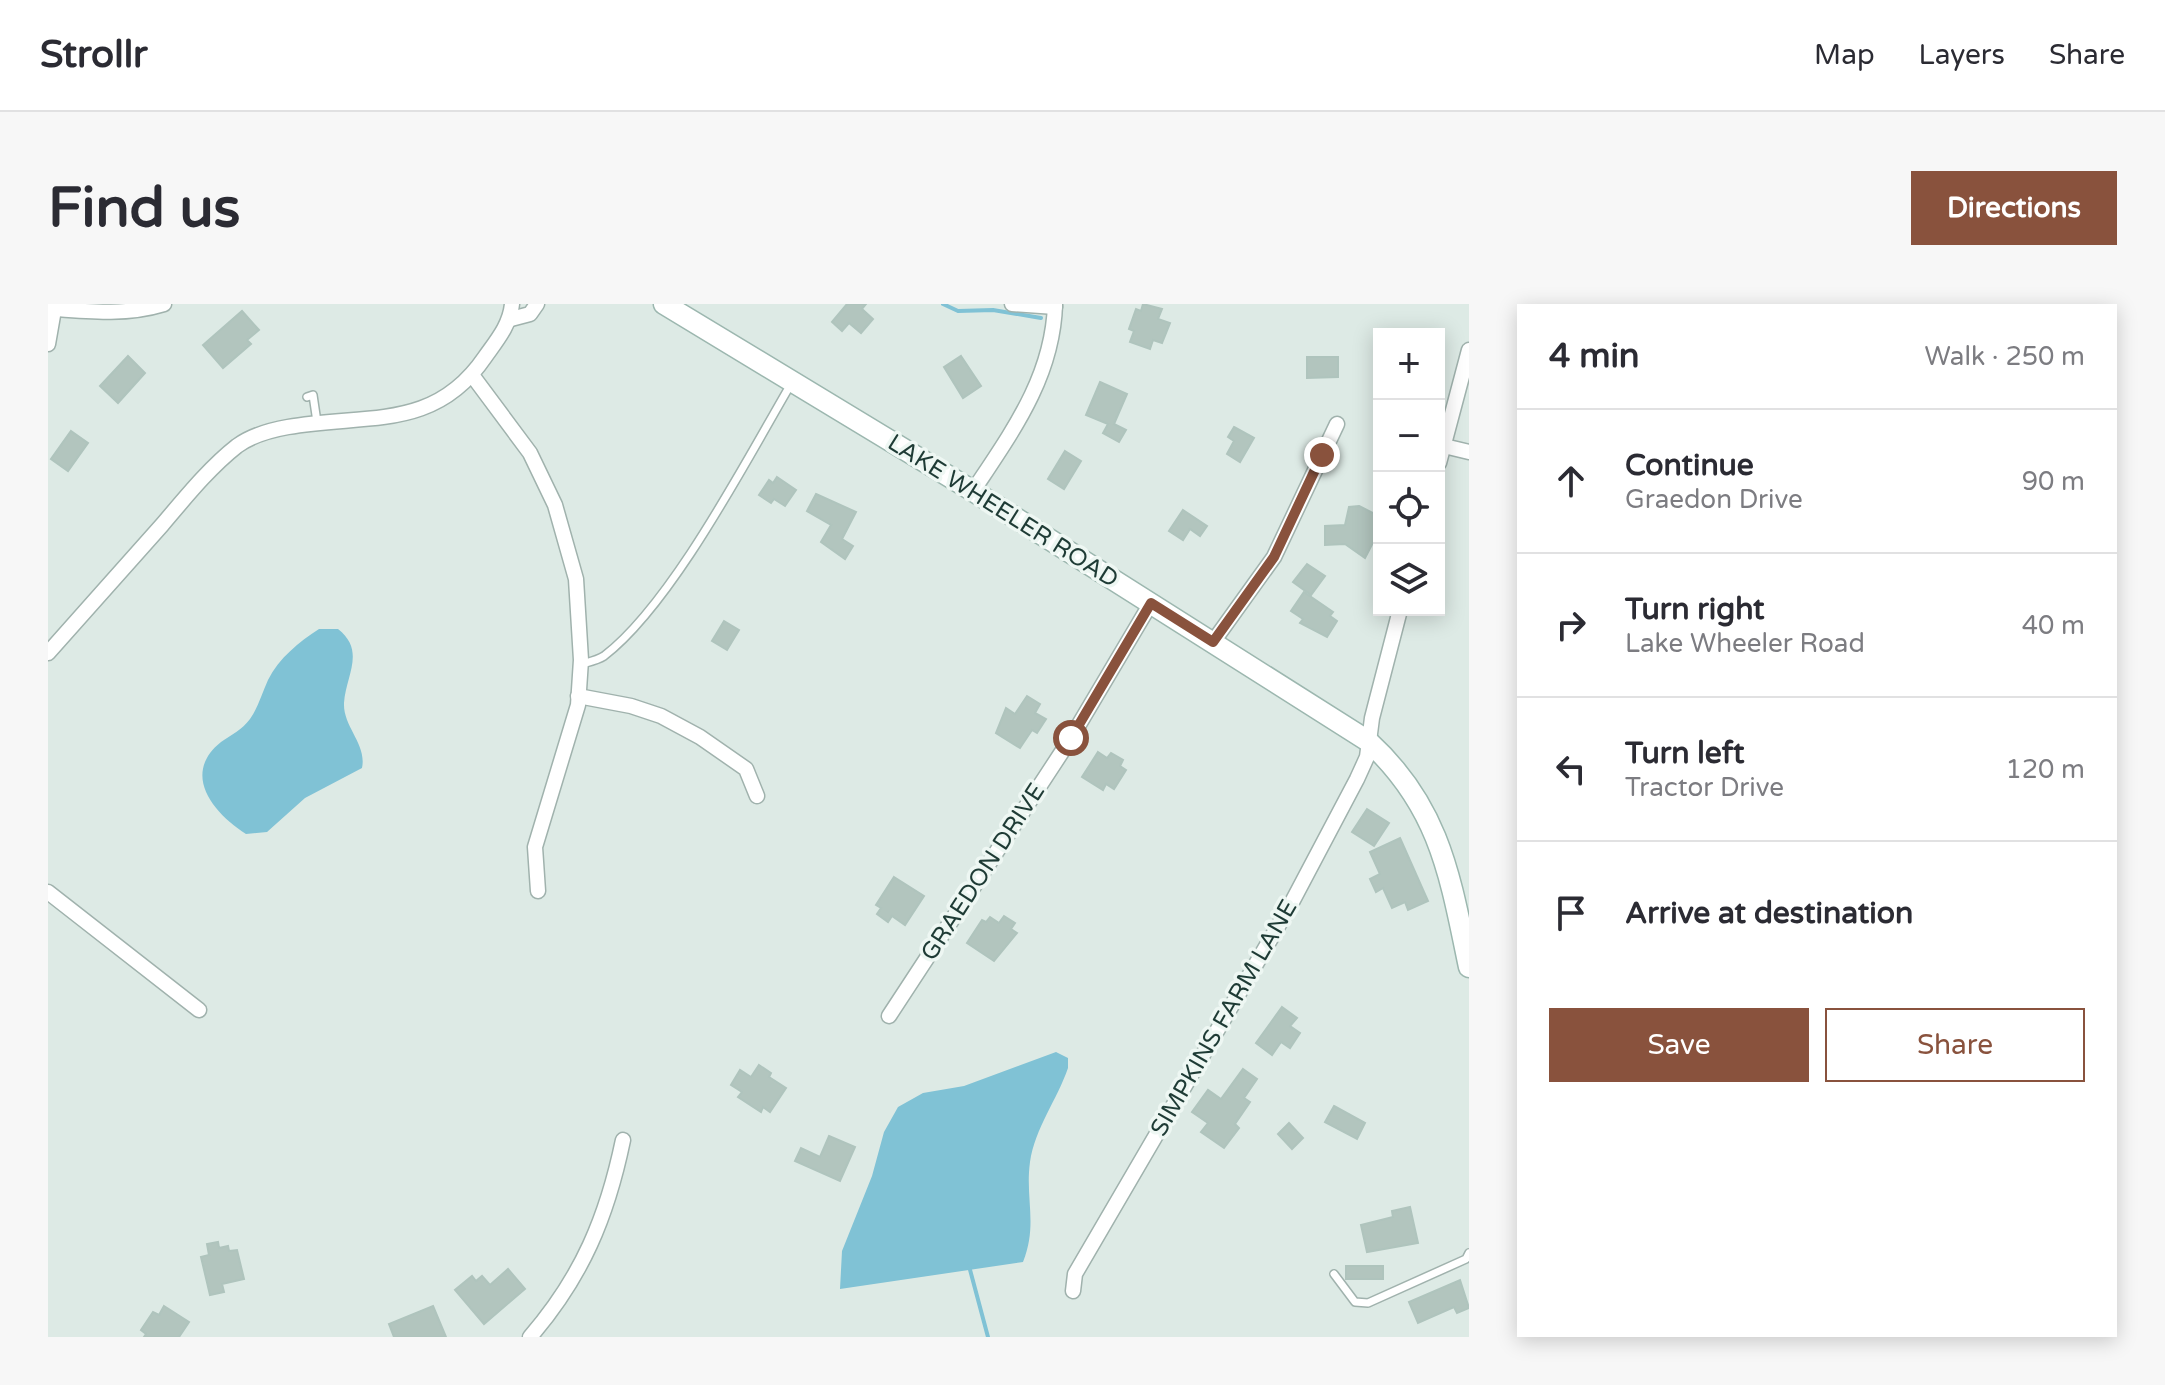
<!DOCTYPE html>
<meta charset="utf-8">
<style>
:root{--surface:#fff;--page:#f7f7f7;--text:#2b2b33;--muted:#7c7c81;--line:#e1e1e2;--accent:#89523d}
body{margin:0;font-family:"Varela Round",sans-serif;background:var(--page);color:var(--text)}
.controls{position:absolute;right:24px;top:24px;display:grid;overflow:hidden;border-radius:0px;box-shadow:0 4px 20px #0003}
.controls button{width:72px;height:72px;display:grid;place-items:center;padding:0;border:0;border-bottom:2px solid var(--line);background:var(--surface);color:var(--text);font:40px sans-serif}
.stop{position:absolute;width:24px;height:24px;margin:-18px;border:6px solid #89523d;border-radius:50%;background:#fff}
.stop.end{background:#89523d;border-color:#fff;box-shadow:0 2px 8px #0008}
.list{margin:0;padding:0;list-style:none}
h2{display:flex;justify-content:space-between;align-items:center;height:104px;margin:0;padding:0 32px;font-size:34px}
h2 small{font-size:26px;font-weight:400;color:var(--muted)}
.list li{display:grid;grid-template-columns:52px 1fr auto;gap:24px;align-items:center;box-sizing:border-box;height:144px;padding:0 32px;border-top:2px solid var(--line)}
.list b{display:block;font-size:30px;white-space:nowrap}
.list p{margin:0;font-size:26px;white-space:nowrap;color:var(--muted)}
.list em{font-size:26px;font-style:normal;color:var(--muted)}
.actions{display:flex;gap:16px;padding:24px 32px}
.actions a{flex:1;padding:18px 0;border:2px solid var(--accent);border-radius:0px;text-align:center;font-size:28px;color:var(--accent)}
.actions .main{background:var(--accent);color:#fff}
.icon{flex:none;width:44px;height:44px;fill:none;stroke:currentColor;stroke-width:2;stroke-linecap:round;stroke-linejoin:round}
.map{position:relative;flex:none;width:1421px;height:1033px;overflow:hidden;border-radius:0px}
header{display:flex;align-items:center;gap:48px;box-sizing:border-box;height:112px;padding:0 40px;background:var(--surface);border-bottom:2px solid var(--line)}
header strong{font-size:38px}
nav{display:flex;gap:44px;margin-inline-start:auto;font-size:28px}
.intro{display:flex;align-items:center;justify-content:space-between;box-sizing:border-box;height:192px;padding:0 48px}
h1{margin:0;font-size:56px}
.button{padding:20px 36px;border-radius:0px;background:var(--accent);color:#fff;font-size:28px;font-weight:700}
main{display:flex;gap:48px;padding:0 48px}
aside{flex:1;background:var(--surface);border-radius:0px;box-shadow:0 4px 20px #0003}
.map>svg:first-child{display:block}
.water{fill:#80c2d5}
.lines{fill:none;stroke-linecap:round;stroke-linejoin:round}
.stream{stroke:#80c2d5;stroke-width:4}
.building{fill:#b2c5be;stroke:#afc4bd;stroke-width:2}
.lane-casing{stroke:#a0b2ad;stroke-width:10}
.street-casing{stroke:#a0b2ad;stroke-width:17}
.secondary-casing{stroke:#9cb7af;stroke-width:23}
.lane{stroke:#fff;stroke-width:7}
.street{stroke:#fff;stroke-width:14}
.secondary{stroke:#fff;stroke-width:20}
.route{stroke:#89523d;stroke-width:10}
.labels{text-anchor:middle;dominant-baseline:central;stroke-width:7;stroke-linejoin:round;paint-order:stroke}
.street-label{font-size:24px;fill:#1e3b35;stroke:#eef7f3}
</style>
<header>
<strong>Strollr</strong>
<nav><a>Map</a><a>Layers</a><a>Share</a></nav>
</header>
<div class="intro"><h1>Find us</h1><a class="button">Directions</a></div>
<main>
<div class="map">
<svg width="1421" height="1033" viewBox="0 0 1421 1033">
<rect width="100%" height="100%" fill="#ddeae5"/>
<g class="water">
<path d="M271 325H290C318 347 298 371 296 399 295 423 319 440 314 464L257 494 219 528 198 530C165 509 133 470 173 438 183 431 194 426 202 415 210 404 214 389 220 376 231 354 251 338 271 325Z"/>
<path d="M1008 748 1020 754V764C1009 796 987 824 982 858 977 895 990 920 975 958L792 985 794 947 824 872 836 828 850 803 875 789 916 782Z"/>
</g>
<g class="lines">
<g class="stream">
<path d="M895 0 910 7 945 6 993 14"/>
<path d="M921 962 940 1033"/>
</g>
</g>
<g class="building">
<path d="M799 0H818L814 5 825 15 813 29 801 19 794 27 784 18Z"/>
<path d="M1095 0 1114 5 1110 15 1122 19 1114 39 1105 36 1102 45 1082 38 1086 27 1081 25 1088 5 1093 7Z"/>
<path d="M194 7 211 26 199 36 203 40 175 64 155 41Z"/>
<path d="M80 52 97 69 70 99 52 82Z"/>
<path d="M913 52 933 82 915 94 896 63Z"/>
<path d="M1259 53H1290V73L1259 74Z"/>
<path d="M1052 78 1079 90 1066 120 1078 126 1071 138 1055 129 1060 120 1038 111Z"/>
<path d="M1186 123 1206 134 1192 158 1179 150 1186 137 1180 133Z"/>
<path d="M23 127 40 139 20 167 3 155Z"/>
<path d="M1017 147 1033 157 1016 185 1000 175Z"/>
<path d="M729 173 748 186 737 202 726 195 723 199 711 191 721 176 725 179Z"/>
<path d="M768 190 808 208 794 235 805 242 797 255 773 238 783 221 759 207Z"/>
<path d="M1311 202 1331 212V227L1317 254 1297 240 1277 241V222L1297 221 1301 203Z"/>
<path d="M1135 206 1159 222 1152 232 1142 225 1135 236 1121 227Z"/>
<path d="M1259 260 1277 272 1263 291 1245 278Z"/>
<path d="M1256 288 1285 308 1282 312 1289 317 1279 333 1252 319 1255 315 1243 307Z"/>
<path d="M676 317 691 326 679 346 664 337Z"/>
<path d="M979 392 992 400 987 409 998 415 989 429 984 426 972 444 948 429 958 404 967 410Z"/>
<path d="M1050 448 1059 454 1063 449 1075 456 1072 462 1078 466 1066 485 1058 480 1055 486 1034 473Z"/>
<path d="M1319 505 1341 519 1326 542 1304 528Z"/>
<path d="M1352 534 1380 597 1360 606 1357 598 1344 604 1335 584 1328 588 1322 575 1332 570 1322 548Z"/>
<path d="M846 573 876 592 857 621 844 612 840 618 829 610 833 604 828 601Z"/>
<path d="M956 612 967 619 963 625 969 629 946 657 919 639 934 616 938 618 942 613 951 619Z"/>
<path d="M1234 703 1249 714 1242 722 1252 729 1242 744 1233 738 1224 751 1208 739Z"/>
<path d="M711 761 723 769 721 773 738 784 722 808 715 803 713 808 690 793 694 788 683 781 692 766 703 773Z"/>
<path d="M1195 765 1209 775 1196 794 1202 798 1187 820 1191 824 1176 844 1153 828 1160 819 1144 808 1160 786 1173 795Z"/>
<path d="M1286 802 1317 819 1309 835 1277 818Z"/>
<path d="M1241 819 1255 834 1244 845 1230 830Z"/>
<path d="M781 832 807 843 792 877 747 857 753 844 772 853Z"/>
<path d="M1362 903 1370 939 1319 948 1313 921 1345 913 1344 907Z"/>
<path d="M170 938 171 944 180 942 181 947 189 946 196 975 174 980 176 988 162 991 153 953 161 951 159 940Z"/>
<rect x="1298" y="962" width="37" height="13"/>
<path d="M460 965 477 985 436 1020 407 986 424 972 428 977 434 972 442 981Z"/>
<path d="M1412 976 1421 1004 1409 1009 1406 1003 1370 1019 1361 998Z"/>
<path d="M116 1002 141 1018 131 1033H96L98 1030 93 1026 105 1008 111 1011Z"/>
<path d="M385 1002 398 1033H346L341 1020Z"/>
</g>
<g class="lines">
<g class="lane-casing">
<g id="lane">
<path d="M259 93 265 91 269 118"/>
<path d="M534 360C541 358 550 356 556 352 624 300 699 155 743 80"/>
<path d="M1286 970 1307 998 1320 999 1418 955 1421 949"/>
</g>
</g>
<g class="street-casing">
<g id="street">
<path d="M964 0 1007 3"/>
<path d="M8 5C45 8 80 11 116 0"/>
<path d="M463 15 482 10 489 0"/>
<path d="M0 40 7 0"/>
<path d="M424 71 482 149 507 201 528 275 533 356 530 401 487 543 490 587"/>
<path d="M1396 142 1421 148"/>
<path d="M1391 159 1421 46"/>
<path d="M925 187C964 128 1005 73 1007 0"/>
<path d="M1165 338 1226 253 1289 120"/>
<path d="M0 349C38 306 76 264 114 221 137 194 161 164 189 142 204 131 223 126 240 123 318 109 386 128 437 53 449 36 462 21 464 0"/>
<path d="M530 392 583 402 613 412 652 433 698 465 709 492"/>
<path d="M0 588 151 706"/>
<path d="M841 712 1023 434 1103 299"/>
<path d="M1025 987 1027 970 1243 600 1309 475 1319 453 1324 414 1352 306"/>
<path d="M482 1033C534 973 559 913 575 836"/>
</g>
</g>
<g class="secondary-casing">
<path id="secondary" d="M616 0 925 187 1320 437C1392 503 1402 572 1421 663"/>
</g>
<use href="#lane" class="lane"/>
<use href="#street" class="street"/>
<use href="#secondary" class="secondary"/>
</g>
<g class="lines">
<path class="route" d="M1023 434 1103 299 1165 338 1226 253 1274 151"/>
</g>
<g class="labels">
<g class="street-label">
<text transform="translate(955 207) rotate(32)">LAKE WHEELER ROAD</text>
<text transform="translate(935 568) rotate(-57)">GRAEDON DRIVE</text>
<text transform="translate(1176 714) rotate(-60)">SIMPKINS FARM LANE</text>
</g>
</g>
</svg>
<div class="controls">
<button>+</button>
<button>−</button>
<button><svg class="icon" aria-label="locate" viewBox="0 0 24 24"><circle cx="12" cy="12" r="6"/><path d="M12 2v4M12 18v4M2 12h4M18 12h4"/></svg></button>
<button><svg class="icon" aria-label="layers" viewBox="0 0 24 24"><path d="M12 4l9 5-9 5-9-5zM3 14l9 5 9-5"/></svg></button>
</div>
<div class="stop" style="left:1023px;top:434px"></div>
<div class="stop end" style="left:1274px;top:151px"></div>
</div>
<aside>
<h2>4 min<small>Walk · 250 m</small></h2>
<ul class="list">
<li><svg class="icon" aria-label="ahead" viewBox="0 0 24 24"><path d="M12 20V5M6 11l6-6 6 6"/></svg><div><b>Continue</b><p>Graedon Drive</p></div><em>90 m</em></li>
<li><svg class="icon" aria-label="right" viewBox="0 0 24 24"><path d="M7 20v-9h11M14 6l5 5-5 5"/></svg><div><b>Turn right</b><p>Lake Wheeler Road</p></div><em>40 m</em></li>
<li><svg class="icon" aria-label="left" viewBox="0 0 24 24"><path d="M17 20v-9H6M10 6l-5 5 5 5"/></svg><div><b>Turn left</b><p>Tractor Drive</p></div><em>120 m</em></li>
<li><svg class="icon" aria-label="arrive" viewBox="0 0 24 24"><path d="M6 21V4h12l-3 4 3 4H6"/></svg><div><b>Arrive at destination</b></div></li>
</ul>
<div class="actions"><a class="main">Save</a><a>Share</a></div>
</aside>
</main>
